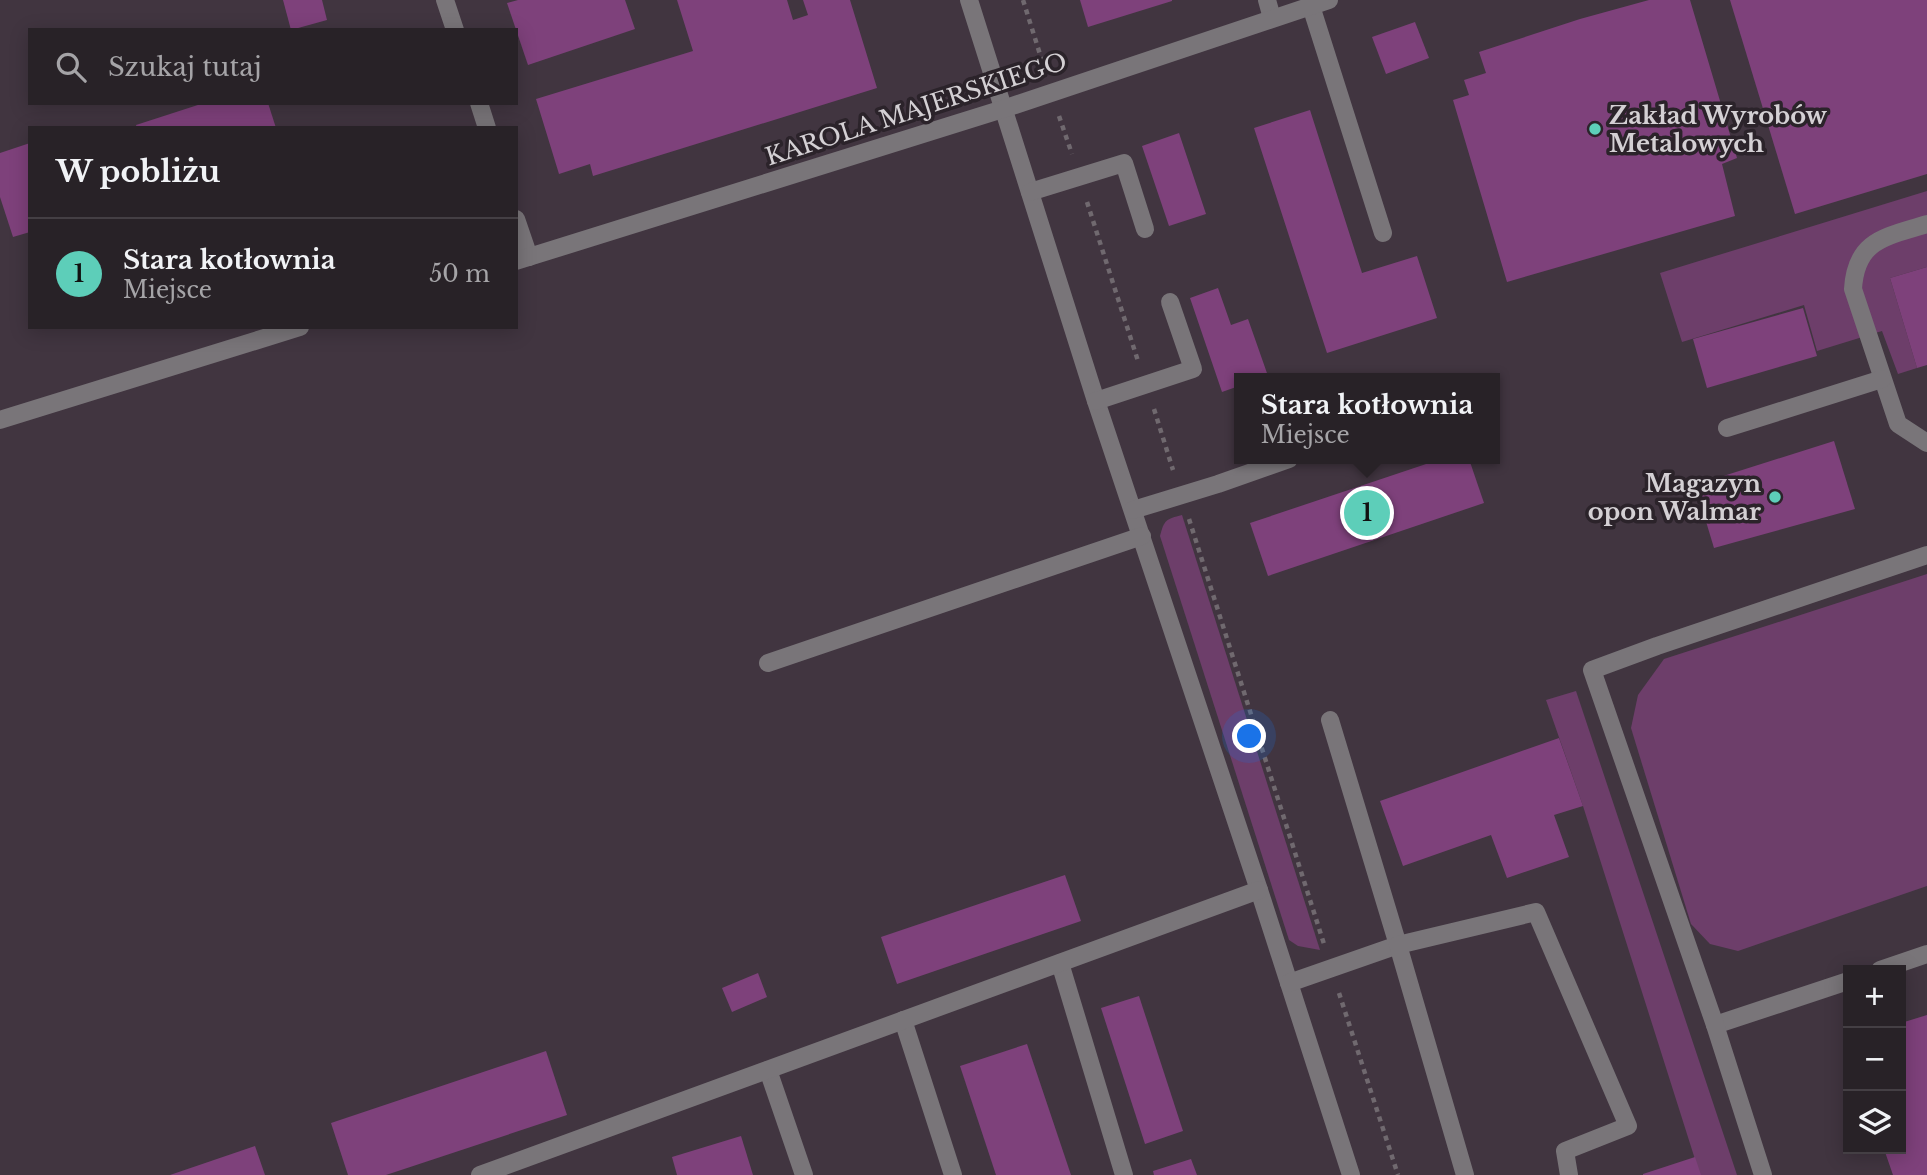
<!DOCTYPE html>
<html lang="pl">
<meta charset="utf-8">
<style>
:root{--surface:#282227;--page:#302a2f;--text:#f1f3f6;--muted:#a5a4a7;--line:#443f44;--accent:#5dceb9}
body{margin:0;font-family:"Libre Baskerville",serif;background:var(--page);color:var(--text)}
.controls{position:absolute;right:21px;bottom:21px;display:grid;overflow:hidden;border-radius:0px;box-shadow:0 4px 18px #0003}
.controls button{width:63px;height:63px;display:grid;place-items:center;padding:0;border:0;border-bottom:2px solid var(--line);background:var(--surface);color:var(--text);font:35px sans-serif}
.you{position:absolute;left:1250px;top:737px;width:24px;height:24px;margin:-18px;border:5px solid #fff;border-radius:50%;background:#1a73e8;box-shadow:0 0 0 10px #1a73e833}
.badge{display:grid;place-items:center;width:46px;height:46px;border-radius:50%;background:var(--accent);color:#111;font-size:23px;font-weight:700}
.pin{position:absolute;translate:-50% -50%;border:4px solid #fff;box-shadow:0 2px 7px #0006}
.popup{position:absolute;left:1234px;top:373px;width:266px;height:91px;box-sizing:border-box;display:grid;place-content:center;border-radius:0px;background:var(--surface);filter:drop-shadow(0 2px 5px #0005);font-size:23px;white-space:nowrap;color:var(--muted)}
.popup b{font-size:26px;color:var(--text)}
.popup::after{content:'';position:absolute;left:50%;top:100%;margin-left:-14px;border:14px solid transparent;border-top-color:var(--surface)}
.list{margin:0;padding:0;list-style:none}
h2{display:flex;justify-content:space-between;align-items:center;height:91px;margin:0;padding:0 28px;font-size:30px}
h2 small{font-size:23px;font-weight:400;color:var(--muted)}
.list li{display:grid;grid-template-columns:46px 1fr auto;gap:21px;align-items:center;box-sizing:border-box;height:112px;padding:0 28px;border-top:2px solid var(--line)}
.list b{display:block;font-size:26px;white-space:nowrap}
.list p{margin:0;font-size:23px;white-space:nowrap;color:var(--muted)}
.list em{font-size:23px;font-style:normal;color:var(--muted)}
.icon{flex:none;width:38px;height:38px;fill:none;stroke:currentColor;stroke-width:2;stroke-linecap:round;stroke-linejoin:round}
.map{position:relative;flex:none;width:1927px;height:1175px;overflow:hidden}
.search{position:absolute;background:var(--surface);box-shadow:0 4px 18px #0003;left:28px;top:28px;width:490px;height:77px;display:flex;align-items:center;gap:18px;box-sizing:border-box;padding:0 24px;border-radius:0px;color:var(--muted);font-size:26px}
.panel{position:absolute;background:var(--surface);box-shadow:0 4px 18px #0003;left:28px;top:126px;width:490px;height:203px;border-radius:0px}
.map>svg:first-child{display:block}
.built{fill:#413540;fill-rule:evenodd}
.green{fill:#6d3e6a}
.building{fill:#7e417b}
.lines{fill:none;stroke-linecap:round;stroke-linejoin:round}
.path{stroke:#70696f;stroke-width:4.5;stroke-dasharray:5 5;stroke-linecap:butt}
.minor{stroke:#797579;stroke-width:18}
.poi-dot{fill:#5dceb9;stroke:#2b232a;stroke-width:2.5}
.labels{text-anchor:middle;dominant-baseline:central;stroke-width:7;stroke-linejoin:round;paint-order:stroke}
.street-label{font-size:24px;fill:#d4d0d4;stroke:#2b232a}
.poi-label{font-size:24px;font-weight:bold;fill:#d4d0d4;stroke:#2b232a;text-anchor:start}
</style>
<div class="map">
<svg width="1927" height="1175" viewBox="0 0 1927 1175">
<rect width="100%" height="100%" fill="#352d34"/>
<path class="built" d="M0 0H1927V1175H0ZM30 30H516V103H30ZM30 128H516V327H30ZM1239 378H1495V459H1239ZM1848 970H1901V1149H1848Z"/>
<g class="green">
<path d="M1927 191V267L1890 278 1917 368 1898 374 1882 331 1817 351 1804 305 1682 342 1660 273Z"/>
<path d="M1182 515 1320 950 1298 946 1289 940 1160 536C1164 520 1166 519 1182 515Z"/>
<path d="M1927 574V886L1738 951 1710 944 1691 924 1631 728 1638 695 1664 659Z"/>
<path d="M1576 691 1737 1175H1700L1583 806 1546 700Z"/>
</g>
<g class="building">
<path d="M283 0H322L327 20 291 30Z"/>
<path d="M518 0H625L635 29 528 65 507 3Z"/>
<path d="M677 0H787L793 20 808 15 803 0H850L877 88 593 176 590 164 559 174 536 99 693 51Z"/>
<path d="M1080 0H1172V1L1088 27Z"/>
<path d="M1649 0H1690L1737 158 1722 164 1735 216 1507 282 1453 100 1469 95 1464 80 1486 73 1479 52 1580 19Z"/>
<path d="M1730 0H1927V174L1795 214Z"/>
<path d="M1415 22 1429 58 1386 74 1372 37Z"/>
<path d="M204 103H268L276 128H137L136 125Z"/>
<path d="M1310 110 1362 273 1417 256 1437 318 1327 353 1254 128Z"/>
<path d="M1179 133 1206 214 1169 226 1142 146Z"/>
<path d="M30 143V232L13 237 0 197V153Z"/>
<path d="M1927 267V365L1917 368 1890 278Z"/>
<path d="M1218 288 1231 325 1248 319 1268 376 1261 378H1239V386L1222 392 1190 298Z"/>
<path d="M1803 308 1817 356 1707 388 1693 339Z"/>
<path d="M1834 441 1855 509 1714 548 1695 485Z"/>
<path d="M1441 459H1469L1484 503 1268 576 1250 523Z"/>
<path d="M1559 738 1583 806 1554 815 1569 857 1507 878 1491 835 1403 866 1380 801Z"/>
<path d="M1065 875 1081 921 897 984 881 937Z"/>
<path d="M758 973 767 997 732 1012 722 988Z"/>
<path d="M1139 996 1183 1131 1145 1144 1101 1008Z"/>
<path d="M1927 1015V1175H1893L1884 1149H1901V1023Z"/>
<path d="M1027 1044 1071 1175H996L960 1066Z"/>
<path d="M546 1051 567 1115 386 1175H348L331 1123Z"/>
<path d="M741 1136 753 1175H677L672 1157Z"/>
<path d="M255 1146 265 1175H170Z"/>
<path d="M1695 1157 1701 1175H1643V1174Z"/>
<path d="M1191 1159 1197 1175H1154L1153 1171Z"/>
</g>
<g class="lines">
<g class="path">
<path d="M1023 0 1044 67"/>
<path d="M1059 116 1072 154"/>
<path d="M1087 202 1138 361"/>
<path d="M1154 409 1173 470"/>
<path d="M1189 519 1324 944"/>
<path d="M1339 993 1398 1175"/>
</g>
<g class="minor">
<path d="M445 0 455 30"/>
<path d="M969 0 1096 401 1259 890 1351 1175"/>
<path d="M1267 0 1272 18"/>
<path d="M1311 6 1383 233"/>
<path d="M479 103 487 128"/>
<path d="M1030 192 1124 163 1145 229"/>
<path d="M516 219 529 257"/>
<path d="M1927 224C1886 237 1856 239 1853 289L1898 424 1927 443"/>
<path d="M516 261 1003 109 1329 0"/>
<path d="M1096 401 1193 369 1170 302"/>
<path d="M0 420 300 327"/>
<path d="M1727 428 1882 379"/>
<path d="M1133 510 1218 484 1289 459"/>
<path d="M768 663 1142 536"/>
<path d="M1060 963 1124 1175"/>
<path d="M1880 970 1927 954"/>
<path d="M1289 983 1398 945 1330 720"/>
<path d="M903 1020 953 1175"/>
<path d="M1715 1025 1848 981"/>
<path d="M768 1070 804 1175"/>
<path d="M480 1175 1259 890"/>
<path d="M1465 1175 1398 945 1536 912 1628 1126 1565 1151 1569 1175"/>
<path d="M1763 1175 1715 1025 1592 670 1657 646 1927 555"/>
</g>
</g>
<g class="poi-dot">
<circle cx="1595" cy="129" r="7"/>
<circle cx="1775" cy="497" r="7"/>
</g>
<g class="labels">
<g class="street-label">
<text transform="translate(916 109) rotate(-18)">KAROLA MAJERSKIEGO</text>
</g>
<g class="poi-label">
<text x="1609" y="115">Zakład Wyrobów<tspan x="1609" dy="28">Metalowych</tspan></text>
<text x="1761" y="483" text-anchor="end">Magazyn<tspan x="1761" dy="28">opon Walmar</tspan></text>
</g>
</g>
</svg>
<div class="controls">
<button>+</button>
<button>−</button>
<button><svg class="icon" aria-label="layers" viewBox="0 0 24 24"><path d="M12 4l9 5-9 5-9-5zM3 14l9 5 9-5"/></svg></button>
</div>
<div class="you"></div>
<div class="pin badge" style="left:1367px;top:513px">1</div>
<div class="popup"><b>Stara kotłownia</b>Miejsce</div>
<div class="search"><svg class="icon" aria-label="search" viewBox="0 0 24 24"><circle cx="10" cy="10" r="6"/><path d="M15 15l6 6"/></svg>Szukaj tutaj</div>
<section class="panel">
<h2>W pobliżu<small></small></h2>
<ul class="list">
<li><span class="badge">1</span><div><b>Stara kotłownia</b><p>Miejsce</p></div><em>50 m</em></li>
</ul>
</section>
</div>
